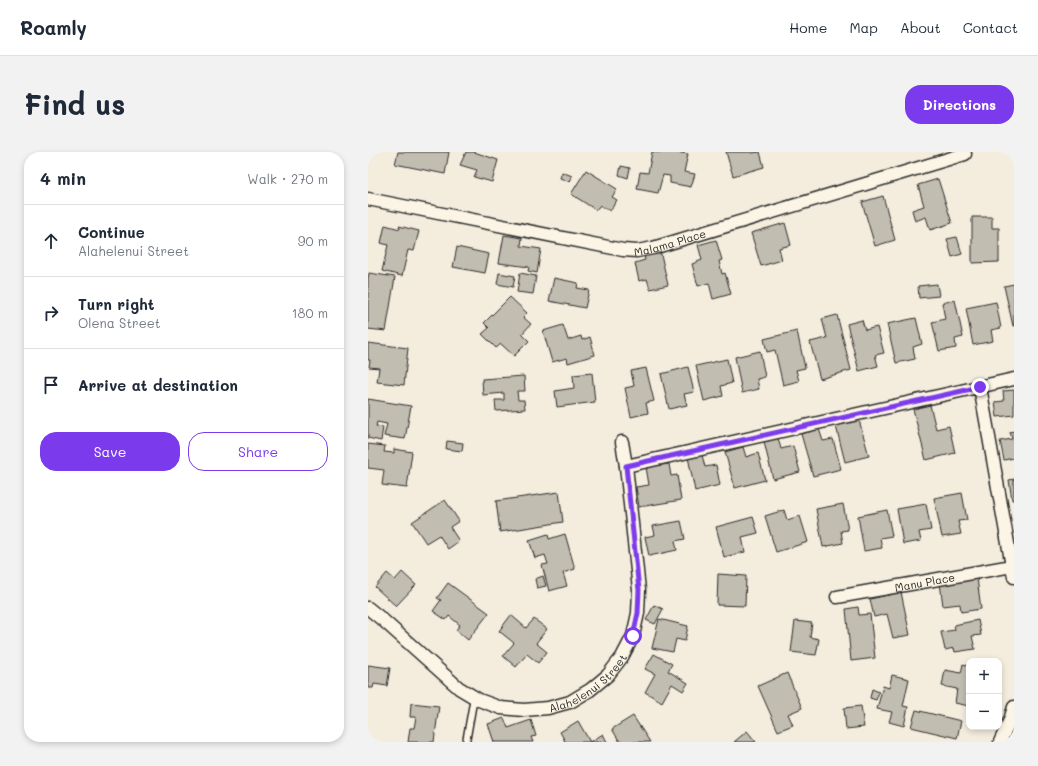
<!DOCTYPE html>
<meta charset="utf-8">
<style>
:root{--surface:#fff;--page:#f2f2f3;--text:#1f2937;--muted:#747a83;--line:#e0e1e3;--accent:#7c3aed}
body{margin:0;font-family:Mali,sans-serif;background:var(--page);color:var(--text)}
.controls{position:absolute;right:12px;bottom:12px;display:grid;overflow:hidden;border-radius:8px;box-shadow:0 2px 6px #0003}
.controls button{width:36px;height:36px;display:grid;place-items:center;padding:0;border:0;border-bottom:1px solid var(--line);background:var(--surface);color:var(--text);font:20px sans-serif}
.stop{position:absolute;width:12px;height:12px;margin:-9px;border:3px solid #7c3aed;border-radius:50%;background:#fff}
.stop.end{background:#7c3aed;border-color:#fff;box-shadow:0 1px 4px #0008}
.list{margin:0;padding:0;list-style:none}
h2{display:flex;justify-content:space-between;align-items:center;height:52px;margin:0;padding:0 16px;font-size:17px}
h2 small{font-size:13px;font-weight:400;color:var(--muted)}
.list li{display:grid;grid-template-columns:26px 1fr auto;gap:12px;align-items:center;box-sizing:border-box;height:72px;padding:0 16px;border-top:1px solid var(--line)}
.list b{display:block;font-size:15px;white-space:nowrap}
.list p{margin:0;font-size:13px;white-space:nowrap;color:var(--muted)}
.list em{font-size:13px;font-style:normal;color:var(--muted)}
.actions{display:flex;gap:8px;padding:12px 16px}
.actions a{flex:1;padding:9px 0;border:1px solid var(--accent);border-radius:16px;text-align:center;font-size:14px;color:var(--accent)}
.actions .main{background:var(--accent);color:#fff}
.icon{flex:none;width:22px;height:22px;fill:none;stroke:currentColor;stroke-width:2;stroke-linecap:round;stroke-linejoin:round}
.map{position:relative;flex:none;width:646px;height:590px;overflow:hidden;border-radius:16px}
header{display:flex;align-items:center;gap:24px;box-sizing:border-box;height:56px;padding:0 20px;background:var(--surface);border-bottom:1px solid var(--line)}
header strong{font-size:19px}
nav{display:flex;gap:22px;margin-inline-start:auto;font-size:14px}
.intro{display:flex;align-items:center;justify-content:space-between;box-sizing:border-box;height:96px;padding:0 24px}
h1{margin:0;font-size:28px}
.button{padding:10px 18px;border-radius:16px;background:var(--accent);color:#fff;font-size:14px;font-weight:700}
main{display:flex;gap:24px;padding:0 24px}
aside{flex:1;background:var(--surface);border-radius:16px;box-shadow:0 2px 6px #0003}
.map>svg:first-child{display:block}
.building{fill:#c2bdb1;stroke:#2b2b2b}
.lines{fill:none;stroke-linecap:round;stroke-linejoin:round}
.lane-casing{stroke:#2b2b2b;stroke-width:9}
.street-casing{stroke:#2b2b2b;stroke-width:15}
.lane{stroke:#fcf5e5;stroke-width:6}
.street{stroke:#fcf5e5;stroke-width:12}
.route{stroke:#7c3aed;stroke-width:5}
.labels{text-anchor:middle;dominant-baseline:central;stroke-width:4;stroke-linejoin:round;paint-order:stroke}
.street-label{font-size:11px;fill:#2b2b2b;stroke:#fcf5e5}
</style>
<header>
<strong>Roamly</strong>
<nav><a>Home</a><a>Map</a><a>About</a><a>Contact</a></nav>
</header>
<div class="intro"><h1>Find us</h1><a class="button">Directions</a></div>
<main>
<aside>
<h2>4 min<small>Walk · 270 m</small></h2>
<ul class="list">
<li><svg class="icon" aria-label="ahead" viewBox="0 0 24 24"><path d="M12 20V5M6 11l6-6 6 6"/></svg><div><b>Continue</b><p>Alahelenui Street</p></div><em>90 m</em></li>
<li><svg class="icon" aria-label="right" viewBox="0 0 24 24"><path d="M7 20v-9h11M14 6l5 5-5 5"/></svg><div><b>Turn right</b><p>Olena Street</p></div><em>180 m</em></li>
<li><svg class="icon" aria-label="arrive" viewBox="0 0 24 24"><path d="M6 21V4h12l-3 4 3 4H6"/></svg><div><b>Arrive at destination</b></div></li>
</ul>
<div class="actions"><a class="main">Save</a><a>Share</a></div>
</aside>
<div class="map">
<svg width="646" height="590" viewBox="0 0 646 590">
<rect width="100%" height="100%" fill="#f4edde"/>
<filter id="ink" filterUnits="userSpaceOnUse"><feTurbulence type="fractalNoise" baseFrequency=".025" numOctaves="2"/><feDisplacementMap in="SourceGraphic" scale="8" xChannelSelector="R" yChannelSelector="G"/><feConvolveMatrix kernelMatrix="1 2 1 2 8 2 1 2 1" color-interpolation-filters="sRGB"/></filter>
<g filter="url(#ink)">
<g class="building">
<path d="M30 0H81L77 22 27 12Z"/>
<path d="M98 0H106L130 8 124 30 106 25 109 18 92 13Z"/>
<path d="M284 0H308L320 2 316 20 327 22 323 35 302 31V24L295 23 290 41 269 37 272 20 280 21Z"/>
<path d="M358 0H384V1L392 0 396 15 365 24Z"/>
<path d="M253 14 262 16 260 26 251 23Z"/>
<path d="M218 18 249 37 244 45 249 48 242 59 232 53 228 58 203 42Z"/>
<path d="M194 20 204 24 202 30 192 26Z"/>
<path d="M570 27 584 71 562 78 558 65 547 69 544 58 556 54 550 33Z"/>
<path d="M515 44 527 88 507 94 494 50Z"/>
<path d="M604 65H624V76H631V110L604 111Z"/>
<path d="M417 71 423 93 411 96 414 108 393 114 383 81Z"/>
<path d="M17 73 32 77 31 74 51 79 46 99 40 98 34 124 14 119 20 93 13 91Z"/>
<path d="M136 83 154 86 153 94 173 97 169 121 160 119 161 115 131 111Z"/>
<path d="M589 85 594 102 584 105 579 87Z"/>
<path d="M348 88 354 108 351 109 354 122 357 121 363 142 345 147 341 131 330 134 324 112 334 108 330 93Z"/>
<path d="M89 95 121 102 117 121 85 115Z"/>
<path d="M292 98 300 133 282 137 279 127 271 129 267 111 277 108 276 102Z"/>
<path d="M1 121 27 125 18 179 0 177V127Z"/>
<path d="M131 121 147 124 145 135 129 132Z"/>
<path d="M152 121 168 124 165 142 149 140Z"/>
<path d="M186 126 210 131 209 136 221 138 217 156 181 149Z"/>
<path d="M569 132 571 144 551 146 550 134Z"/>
<path d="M646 132V174H645L636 134Z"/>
<path d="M142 145 159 161 155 165 163 172 154 182 161 189 146 204 133 192 128 196 114 182 121 176 116 171Z"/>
<path d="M587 148 595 185 587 187 588 196 571 199 564 170 577 167 574 151Z"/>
<path d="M628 150 633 176 623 178 625 189 605 193 598 156Z"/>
<path d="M469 163 483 218 452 227 442 190 459 186 454 167Z"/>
<path d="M548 166 554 192 545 195 547 207 528 211 519 172Z"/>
<path d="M494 168 497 178 509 175 516 201 507 203 510 214 491 219 479 172Z"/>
<path d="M195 173 200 188 213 184 214 188 222 185 227 203 200 211 199 206 184 210 175 179Z"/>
<path d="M429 179 437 216 428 218 431 229 415 233 407 198 399 200 396 187Z"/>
<path d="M0 191 40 196 36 233 9 230 11 216 1 215 2 208H0Z"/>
<path d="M392 199 397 225 389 227 391 237 374 241 367 205Z"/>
<path d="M359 207 364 231 353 234 355 244 336 249 328 214Z"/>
<path d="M320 215 326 240 316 242 319 253 301 257 293 222Z"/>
<path d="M278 216 286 249 278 251 280 261 263 265 257 236 266 234 263 219Z"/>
<path d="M224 221 227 250 189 255 187 239 206 236 205 223Z"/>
<path d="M156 224 157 239H149L150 248H156L157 257 128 259 127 248H136V241L115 243 114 227Z"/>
<path d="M646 238V263L629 265 627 250 636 249 635 239Z"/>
<path d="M0 247 43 254 37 287 16 284 19 272 9 270 8 274 15 275 13 289 0 286Z"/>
<path d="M562 253 568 277 581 274 587 301 558 308 545 257Z"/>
<path d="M491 268 501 304 477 310 468 274Z"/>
<path d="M451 277 455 289 465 287 473 317 445 324 433 282Z"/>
<path d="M646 279V306L636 308 632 289 644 287 642 280Z"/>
<path d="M410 286 413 297 425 294 432 320 405 327 396 290Z"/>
<path d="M79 289 95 291 94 299 78 297Z"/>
<path d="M0 292 17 294 16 300 26 301V297L44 300 39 336 14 333 16 318 0 316Z"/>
<path d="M375 295 378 305 390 301 397 328 367 336 357 300Z"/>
<path d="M334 303 337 315 348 313 352 333 327 339 320 305Z"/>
<path d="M301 312 303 324 309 323 313 348 271 355 268 335 281 333 278 315Z"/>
<path d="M646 327V348H644L641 328Z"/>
<path d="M191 340 195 370 132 380 128 349Z"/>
<path d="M594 341 599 368 590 369 593 382 574 385 566 346Z"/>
<path d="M77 348 91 369 82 375 91 389 80 397 71 383 58 391 44 370Z"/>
<path d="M475 352 480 378 473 379 475 391 455 395 448 357Z"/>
<path d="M558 352 563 378 551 380 553 389 535 392 529 357Z"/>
<path d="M416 358 419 368 432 364 440 390 408 400 397 364Z"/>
<path d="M519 358 524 384 512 386 514 396 496 399 490 364Z"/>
<path d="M385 365 390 381 374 385 377 400 356 405 348 375Z"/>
<path d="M313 369 317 387 307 389 309 398 281 404 277 385 287 383 285 374Z"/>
<path d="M180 382 181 387 197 382 207 417 195 421 199 434 181 439 174 413 180 412 177 403 167 406 161 388Z"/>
<path d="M34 420 48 433 28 454 7 435 19 421 27 428Z"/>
<path d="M350 422 378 424 377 454 349 453Z"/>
<path d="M175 424 178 434 169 436 167 427Z"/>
<path d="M609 426 613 457 593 460 592 452 575 454 572 431Z"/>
<path d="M80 431 121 461 100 488 88 478 92 473 81 464 78 468 65 459 73 448 69 446Z"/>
<path d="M533 440 542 483 525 486 519 462 506 465 502 447Z"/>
<path d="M286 453 295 457 287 472 278 468Z"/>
<path d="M490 455 491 463 502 462 507 506 483 509 478 457Z"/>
<path d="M143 463 158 476 166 467 179 477 168 491 179 500 170 511 159 502 148 515 135 504 146 491 131 479Z"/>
<path d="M291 467 320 474 317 489 308 487 305 500 284 496Z"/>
<path d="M610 468 613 483 604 484 607 497 587 500 586 496 577 498 573 480 587 478 586 473Z"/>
<path d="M427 469 444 471 442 485 451 487 448 503 423 500Z"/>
<path d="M286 502 304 512 300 519 320 531 315 539 304 532 294 550 277 540 287 522 277 517Z"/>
<path d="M595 512 601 514V554L587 551 589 537 574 534 577 518 593 521Z"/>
<path d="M0 513 22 516 19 534 6 532 5 536H0Z"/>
<path d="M419 521 434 556 420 562 425 573 410 579 390 534Z"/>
<path d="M524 523 541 527 535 554 540 555 536 574 521 570 524 560 509 557 515 534 521 536Z"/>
<path d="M504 537 511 540 508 548 502 546Z"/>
<path d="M43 551 71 554 66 590H40L42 576H46L48 565H42Z"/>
<path d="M493 554 496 575 478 577 476 556Z"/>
<path d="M548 558 593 569 589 586 543 575Z"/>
<path d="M265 564 282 590H252L244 577Z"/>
<path d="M136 566 140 576 163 568 168 584 163 585 165 590H126L120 572Z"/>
<path d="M210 569 222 590 235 582 239 590H195L197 589 192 580Z"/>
<path d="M379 579 388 590H366Z"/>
</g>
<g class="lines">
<g class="lane-casing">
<path id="lane" d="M98 590 106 545"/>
</g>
<g class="street-casing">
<g id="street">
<path id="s1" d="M0 47 255 98 269 99 285 96 597 2"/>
<path d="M612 235 646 425"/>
<path d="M258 314 646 227"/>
<path id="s2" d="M469 445 644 414"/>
<path id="s3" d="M0 456 16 469 91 536 111 548 133 556 156 558 180 556 202 550 222 538 240 523 254 505 265 484 270 461 271 438 258 314 254 290"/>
<path d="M632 590 642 568 646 555"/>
</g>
</g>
<use href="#lane" class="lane"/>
<use href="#street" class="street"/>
</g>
</g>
<g class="lines" filter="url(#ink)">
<path class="route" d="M265 484 270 461 271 438 258 314 612 235"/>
</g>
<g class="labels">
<g class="street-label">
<text stroke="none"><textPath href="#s1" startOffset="308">Malama Place</textPath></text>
<text stroke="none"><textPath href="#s2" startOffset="89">Manu Place</textPath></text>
<text stroke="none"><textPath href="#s3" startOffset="263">Alahelenui Street</textPath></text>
</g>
</g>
</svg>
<div class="controls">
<button>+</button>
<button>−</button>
</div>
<div class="stop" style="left:265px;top:484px"></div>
<div class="stop end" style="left:612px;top:235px"></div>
</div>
</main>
